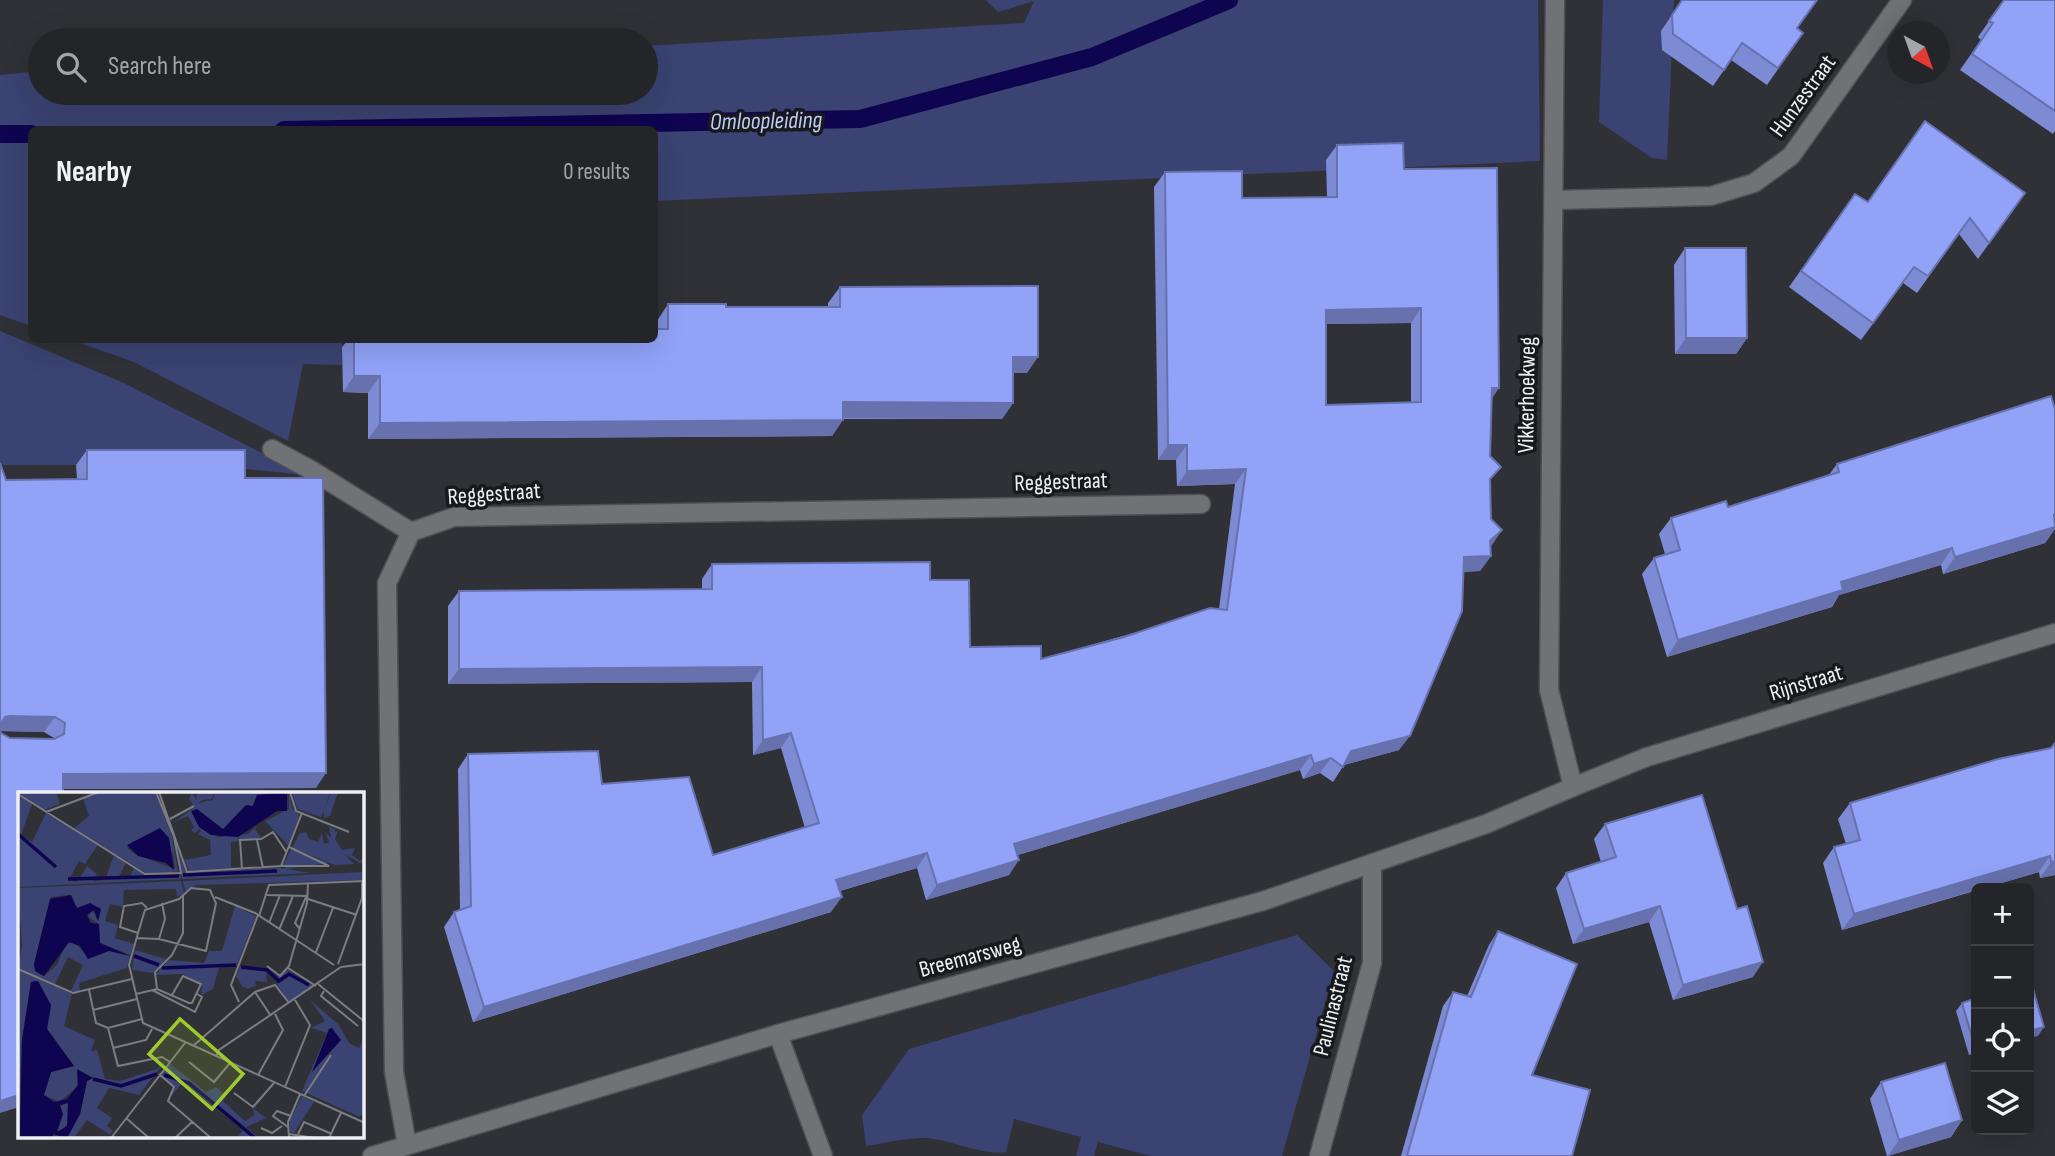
<!DOCTYPE html>
<meta charset="utf-8">
<style>
:root{--surface:#232529;--page:#2b2d31;--text:#f1f3f6;--muted:#a3a5a8;--line:#404246}
body{margin:0;font-family:"Sofia Sans Condensed",sans-serif;background:var(--page);color:var(--text)}
.controls{position:absolute;right:21px;bottom:21px;display:grid;overflow:hidden;border-radius:10px;box-shadow:0 7px 28px #0002}
.controls button{width:63px;height:63px;display:grid;place-items:center;padding:0;border:0;border-bottom:2px solid var(--line);background:var(--surface);color:var(--text);font:35px sans-serif}
.compass{position:absolute;left:1887px;top:21px;width:63px;height:63px;border-radius:50%;background:var(--surface);box-shadow:0 7px 28px #0002;rotate:139deg}
.list{margin:0;padding:0;list-style:none}
h2{display:flex;justify-content:space-between;align-items:center;height:91px;margin:0;padding:0 28px;font-size:30px}
h2 small{font-size:23px;font-weight:400;color:var(--muted)}
.icon{flex:none;width:38px;height:38px;fill:none;stroke:currentColor;stroke-width:2;stroke-linecap:round;stroke-linejoin:round}
.map{position:relative;flex:none;width:2055px;height:1156px;overflow:hidden}
.search{position:absolute;background:var(--surface);box-shadow:0 7px 28px #0002;left:28px;top:28px;width:630px;height:77px;display:flex;align-items:center;gap:18px;box-sizing:border-box;padding:0 24px;border-radius:38px;color:var(--muted);font-size:26px}
.panel{position:absolute;background:var(--surface);box-shadow:0 7px 28px #0002;left:28px;top:126px;width:630px;height:217px;border-radius:10px}
.map>svg:first-child{display:block}
.green{fill:#3a4371}
.lines{fill:none;stroke-linecap:round;stroke-linejoin:round}
.stream{stroke:#0f0450;stroke-width:18}
.service-casing{stroke:#4e5055;stroke-width:21}
.minor-casing{stroke:#4e5055;stroke-width:21}
.tertiary-casing{stroke:#4e5055;stroke-width:21}
.service{stroke:#717275;stroke-width:18}
.minor{stroke:#717275;stroke-width:18}
.tertiary{stroke:#717275;stroke-width:18}
.wall{fill:#7d8bd4;fill-rule:evenodd}
.shaded-wall{fill:#6671ad}
.building{fill:#91a2f7;stroke:#6671ad;stroke-width:2;fill-rule:evenodd}
.labels{text-anchor:middle;dominant-baseline:central;stroke-width:7;stroke-linejoin:round;paint-order:stroke}
.street-label{font-size:23px;fill:#eff0f5;stroke:#18191c}
.water-label{font-size:24px;font-style:italic;fill:#c1cbf7;stroke:#18191c}
.inset-river{fill:none;stroke:#0f0450;stroke-width:3.5}
.inset-road{fill:none;stroke:#7c7d83;stroke-width:2}
.view{fill:#9eca2e;fill-opacity:0.15;stroke:#9eca2e;stroke-width:3.5}
.inset-edge{fill:none;stroke:#eff0f5;stroke-width:3.5}
</style>
<div class="map">
<svg width="2055" height="1156" viewBox="0 0 2055 1156">
<rect width="100%" height="100%" fill="#2f3137"/>
<g class="green">
<path d="M986 0H1538L1540 161 655 201 654 130H32L31 326 0 315V75L40 71V93H646V46L1024 23 1034 1 998 12Z"/>
<path d="M1603 0H1674L1667 160 1652 158 1599 122Z"/>
<path d="M0 331 124 383 305 475 208 465H0Z"/>
<path d="M71 340H342V365L303 364 288 441 134 362Z"/>
<path d="M1297 935 1334 971 1282 1156H1151L1098 1142 1094 1156H1076L1081 1137 1014 1119 1006 1152C984 1156 951 1140 927 1138 910 1137 884 1143 866 1146L862 1115 909 1049Z"/>
</g>
<g class="lines">
<g class="stream">
<path d="M284 130 860 119 1092 57 1229 0"/>
<path d="M0 134H32"/>
</g>
<g class="service-casing">
<path id="service" d="M272 449 311 470 411 532"/>
</g>
<g class="minor-casing">
<g id="minor">
<path d="M1555 0 1549 690 1573 787 1647 757 2055 633"/>
<path d="M1554 200 1711 196 1754 183 1791 156 1902 0"/>
<path d="M778 1034 823 1156"/>
<path d="M407 1145 394 1072 387 583 411 532 454 517 1201 504"/>
<path d="M1319 1156 1372 963V864"/>
</g>
</g>
<g class="tertiary-casing">
<path id="tertiary" d="M372 1156 778 1034 1263 901 1486 824 1573 787"/>
</g>
<use href="#service" class="service"/>
<use href="#minor" class="minor"/>
<use href="#tertiary" class="tertiary"/>
</g>
<g class="wall">
<path d="M1682 0 1797 28 1803 33 1767 85 1731 60 1713 86 1662 50 1661 31Z"/>
<path d="M2004 0H2055V131L2053 134 1960 70 1981 40 1978 37Z"/>
<path d="M1337 145 1404 169 1492 398 1490 483 1492 545 1490 546 1491 556 1480 571 1463 572 1399 750 1344 765 1333 782 1320 773 1303 779 1300 770 1018 855 1009 875 926 900 917 868 840 891 831 912 473 1022 444 927 454 912 460 910 458 769 468 754 602 784 713 855 805 828 781 748 753 755 752 682 448 684V606L459 591 702 589V579L712 564 930 580 970 647 1041 659 1219 609 1235 484 1177 486 1176 460H1158L1154 187 1165 172 1242 198 1327 197 1326 160ZM1411 323V402L1326 405V324Z"/>
<path d="M2025 193 1978 259 1959 234 1917 293 1903 283 1861 340 1789 287 1855 194 1868 202Z"/>
<path d="M1685 248 1747 338 1736 354H1675L1674 265Z"/>
<path d="M840 287 1027 373H1013V403L1002 419H843L832 436 368 439V393L343 392 342 347 348 340H654L657 329V321L668 304 726 307H828V303Z"/>
<path d="M2055 409V529L2045 543 1943 574 1941 565 1839 595 1832 607 1667 657 1642 574 1654 558 1665 554 1659 534 1671 518 1728 507 1828 476 1837 464Z"/>
<path d="M87 450 245 478 316 788 63 789 0 1113V463L6 480 77 479 76 465ZM0 731 44 732 54 738V739L10 738 1 733Z"/>
<path d="M2051 748 2055 875 2040 878 2039 872 1842 930 1823 863 1834 847 1846 844 1838 819 1850 803Z"/>
<path d="M1605 824 1753 977 1673 1000 1649 922 1573 944 1556 888 1566 873 1601 862 1594 839Z"/>
<path d="M1498 931 1532 1075 1572 1156H1401L1443 1006 1453 992 1467 996 1489 945Z"/>
<path d="M1976 998V1053L1969 1055 1956 1011 1962 1003Z"/>
<path d="M1881 1082 1962 1120 1951 1137 1887 1156 1870 1099Z"/>
</g>
<g class="shaded-wall">
<path d="M1421 308 1411 323 1315 324 1326 310Z"/>
<path d="M1686 338H1747L1736 354H1675Z"/>
<path d="M1013 357H1038L1027 373H1001Z"/>
<path d="M354 376H380L368 393 343 392Z"/>
<path d="M1492 388H1499L1489 403Z"/>
<path d="M843 402 1013 403 1002 419 832 418Z"/>
<path d="M843 420 832 436 368 439 380 423Z"/>
<path d="M1168 445H1187L1176 460H1158Z"/>
<path d="M1246 469 1235 484 1177 486 1187 471Z"/>
<path d="M2055 515V529L2045 543 1943 574 1955 557Z"/>
<path d="M1502 530 1492 545 1480 556 1490 541Z"/>
<path d="M1952 548 1941 565 1839 595 1832 607 1667 657 1678 640 1841 582Z"/>
<path d="M1491 556 1480 571 1453 572 1464 557Z"/>
<path d="M762 667 752 682 448 684 459 669Z"/>
<path d="M10 716 55 717 44 732 0 731V724L5 717Z"/>
<path d="M791 733 781 748 753 755 763 740Z"/>
<path d="M1410 736 1399 750 1340 766 1351 751Z"/>
<path d="M1311 755 1300 770 1004 859 1014 844Z"/>
<path d="M1331 758 1320 773 1303 779 1314 764Z"/>
<path d="M326 773 316 788 52 789 63 774Z"/>
<path d="M927 853 917 868 826 895 836 880Z"/>
<path d="M2050 856 2039 872 1984 888H1976V890L1842 930 1854 914Z"/>
<path d="M1019 860 1009 875 926 900 937 885Z"/>
<path d="M2055 861V875L2040 878 2051 862Z"/>
<path d="M842 897 831 912 473 1022 484 1007Z"/>
<path d="M1660 906 1649 922 1573 944 1584 929Z"/>
<path d="M1763 962 1753 977 1673 1000 1683 985Z"/>
<path d="M2044 1027 2038 1036 2029 1038V1031Z"/>
<path d="M1976 1046V1053L1969 1055 1975 1047Z"/>
<path d="M19 1095V1107L0 1113V1101Z"/>
<path d="M1962 1120 1951 1137 1888 1156 1899 1140Z"/>
</g>
<g class="building">
<path d="M1682 0H1817L1797 28 1803 33 1778 68 1742 43 1724 70 1673 34 1672 15Z"/>
<path d="M2004 0H2055V111L1972 54 1993 23 1989 21Z"/>
<path d="M1925 121 2025 193 1989 243 1970 218 1928 276 1914 267 1873 323 1801 271 1855 194 1868 202Z"/>
<path d="M1403 143 1404 169 1497 168 1499 388H1492L1490 456 1501 467 1490 479 1491 519 1502 530 1490 541 1491 556 1464 557 1462 611 1410 736 1351 751 1343 767 1331 758 1314 764 1311 755 1014 844 1019 860 937 885 927 853 836 880 842 897 484 1007 454 912 471 906 468 754 598 751 602 784 689 777 713 855 819 823 791 733 763 740 762 667 459 669V591L712 589V564L930 562V580H969L970 647 1041 646V659L1124 637 1210 608 1227 610 1246 469 1187 471V445H1168L1165 172 1242 171V198L1337 197V145ZM1421 308V402L1326 405V310Z"/>
<path d="M1685 248H1746L1747 338H1686Z"/>
<path d="M1038 286V357H1013V403L843 402V420L380 423V376H354V340H654V329H668V304H726V307H840V287Z"/>
<path d="M2051 396 2055 409V515H2054L2055 527 1955 557 1952 548 1841 582 1843 590 1678 640 1654 558 1680 550 1671 518 1726 501 1728 507 1839 472 1837 464Z"/>
<path d="M87 450H245V478H323L326 773 63 774V794H19V1095L0 1101V729L1 733 10 738 54 739 64 734 65 723 55 717 10 716 5 717 0 725V463L6 480 87 479Z"/>
<path d="M2055 743V861L2051 862 2050 856 1854 914 1834 847 1860 840 1850 803 1998 759 2051 748Z"/>
<path d="M1702 795 1737 909 1747 906 1763 962 1683 985 1660 906 1584 929 1566 873 1616 857 1605 824Z"/>
<path d="M1498 931 1577 964 1532 1075 1590 1090 1572 1156H1407L1453 992 1471 997Z"/>
<path d="M2031 982 2044 1027 2029 1031V983Z"/>
<path d="M1976 998V1046L1975 1047 1962 1003Z"/>
<path d="M1945 1063 1962 1120 1899 1140 1881 1082Z"/>
</g>
<g class="labels">
<g class="street-label">
<text transform="translate(1803 96) rotate(-54)">Hunzestraat</text>
<text transform="translate(1527 395) rotate(-89)">Vikkerhoekweg</text>
<text transform="translate(1061 482) rotate(-2)">Reggestraat</text>
<text transform="translate(494 494) rotate(-4)">Reggestraat</text>
<text transform="translate(1806 683) rotate(-17)">Rijnstraat</text>
<text transform="translate(970 957) rotate(-15)">Breemarsweg</text>
<text transform="translate(1333 1006) rotate(-76)">Paulinastraat</text>
</g>
<g class="water-label">
<text transform="translate(766 121) rotate(-1)">Omloopleiding</text>
</g>
</g>
<g transform="translate(18 792)">
<rect width="346" height="346" fill="#2f3137"/>
<path d="M0 0H38L42 12 26 18ZM83 0H137L154 44 160 80 128 81 56 36 71 24 65 7ZM116 49 155 61 157 77 117 62 109 56ZM174 0 178 8 179 0H196L194 7 184 8 180 11 195 8 197 0H260L239 3 234 15 228 14 205 38 179 17 177 27 181 35 200 45 230 42 240 33 237 37 243 46 213 50V75H223L171 79 166 68 193 63 192 48 180 42 183 39 181 37 177 41 173 38 176 35 170 24 155 31 177 15 171 7ZM271 0 274 16 282 24 270 53 247 29 271 17ZM274 0H312L306 18 313 0H320L312 24 306 26V19L303 25 279 17ZM0 3 14 12 3 43 14 50 28 21 80 53 67 72 61 69 51 88 59 90 69 74 79 82 75 89 87 88 96 63 108 71 100 86H111L116 76 127 82 162 83 163 87 0 95ZM298 29 317 37V40L320 39 317 47 324 58 337 56 334 63 342 69 346 65 344 72 326 62 336 72 317 73 274 56 281 42 288 40 291 47 300 50 304 41 306 52 311 50 307 40 313 46 311 35ZM156 43 168 80 262 76 292 81 164 87ZM273 57 308 70 310 71 268 77 265 73ZM345 80V88L179 93 167 99 165 89ZM163 89 166 101 159 105 158 97 106 98 105 115 92 112 87 129 100 133 97 146 116 152 112 163 82 151 81 132 70 125 74 117 80 129 82 116H59L51 103 33 105 16 172 19 181 26 184 39 173 48 152 56 150 71 166 93 158 112 164 109 176 61 191 62 199H53L65 173 50 165 37 192 0 176 4 154 0 96ZM217 114 238 124 219 173 202 172 195 197 183 203 184 193 165 182 137 183 151 168 186 171 191 159H204ZM117 158 148 167 135 181 114 178ZM222 174 249 176 260 185 269 178 296 194 271 210 259 193 261 189 248 178 249 190 237 189 238 194 229 197 224 194 218 184ZM2 179 54 202 46 234 77 248 73 259 79 258 87 287 102 289 139 277 148 268 121 303 91 296 79 316 94 326 89 334 95 339 92 343 69 328 56 346H49L62 322 69 289 75 286 60 281 59 295 41 310 26 303 33 280 56 274 29 237 33 213 18 189 13 190 4 248 0 346ZM292 208 320 232 332 252 341 256 346 246V319L342 325 284 299 309 241 293 236 307 229ZM151 271 188 300 198 295 208 304 205 309 227 329 236 323 235 316 248 326 228 335 241 346H219L225 338 165 290 149 309 156 296 143 281ZM284 304 296 310 276 341 272 340V327ZM50 311V331L43 341 36 337 44 323 42 314Z" fill="#3a4371" fill-rule="evenodd"/>
<path d="M269 0V19H259L220 45 193 43 181 35 173 19 179 17 205 37 228 13 235 14 239 3ZM142 36 151 46 156 78 148 71 120 64 109 53ZM53 103 59 116 72 111 83 117 80 129 76 118 69 123 73 131 81 132 82 151 112 164 91 159 70 167 62 154 51 150 26 184 17 179 16 172 32 107ZM20 189 33 213 29 237 56 274 33 280 26 303 36 310 49 307 60 293 59 277 75 286 69 289 62 322 49 346 35 342 34 346H2L4 248 13 190ZM50 311 49 334 39 340 45 322 42 313ZM314 236 323 248 294 280 311 237Z" fill="#0f0450" fill-rule="evenodd"/>
<path class="inset-river" d="M0 42 38 75M165 83 259 79M50 87 161 84M116 164 141 173M223 175 249 178 261 189 271 182 291 193M144 176 218 173M146 283 171 291 237 346M75 287 103 294 139 282"/>
<path class="inset-road" d="M141 0 169 80 263 74 284 21M272 0 278 19 331 40M0 2 127 82 163 81 156 45 138 0M28 20 81 0M152 27 176 14M239 48 245 76M263 74H311L271 55M224 77 222 48 243 47 255 40 269 61M249 103 290 104M197 105 237 121 316 173M290 107 339 123M241 124 251 93 347 89M251 131 262 103M282 137 277 131 288 105M261 138 275 104M120 141 102 135 106 114 124 111 129 116M119 146 141 147 188 159 198 111 192 98 173 96 161 107 127 118 120 141 111 173 125 231 347 331M141 147 147 127 144 111M298 160 315 116M320 172 344 106V89M249 174 262 184 271 174 289 111 290 92M323 175 347 172M270 176 298 194M0 177 55 201 114 187M300 192 347 230M139 197 137 180 154 163 165 141V103M71 198 78 231 90 236 124 227M134 198 177 220 184 205 179 202M306 199 303 204 340 234M237 200 253 224M118 202 139 197 171 211H174L183 192 165 184 154 203M221 210 213 193 240 123M75 218 119 207M90 236 100 274 144 265 152 270M175 254 237 200 257 193 271 211M95 256 128 248 134 237M198 265 201 258 323 175M171 270 196 290 212 271M141 282 156 295 150 309 193 346M240 283 265 238 257 222M267 295 292 233 277 208M216 301 235 315 256 291M286 304 313 263M108 326 131 346M270 335 255 324 259 319 273 324M243 336 254 341 264 334M271 342 297 346M280 342 286 330 314 342M93 346 167 251M157 346 174 330M271 346 270 330 282 302M311 346 323 321"/>
<path class="view" d="M162 227 225 282 194 317 131 262Z"/>
<rect width="346" height="346" class="inset-edge"/>
</g>
</svg>
<div class="controls">
<button>+</button>
<button>−</button>
<button><svg class="icon" aria-label="locate" viewBox="0 0 24 24"><circle cx="12" cy="12" r="6"/><path d="M12 2v4M12 18v4M2 12h4M18 12h4"/></svg></button>
<button><svg class="icon" aria-label="layers" viewBox="0 0 24 24"><path d="M12 4l9 5-9 5-9-5zM3 14l9 5 9-5"/></svg></button>
</div>
<svg class="compass" viewBox="-18 -18 36 36"><path d="M0-13l5 13h-10z" fill="#e53935"/><path d="M0 13l5-13h-10z" fill="#a3a5a8"/></svg>
<div class="search"><svg class="icon" aria-label="search" viewBox="0 0 24 24"><circle cx="10" cy="10" r="6"/><path d="M15 15l6 6"/></svg>Search here</div>
<section class="panel">
<h2>Nearby<small>0 results</small></h2>
<ul class="list">
</ul>
</section>
</div>
